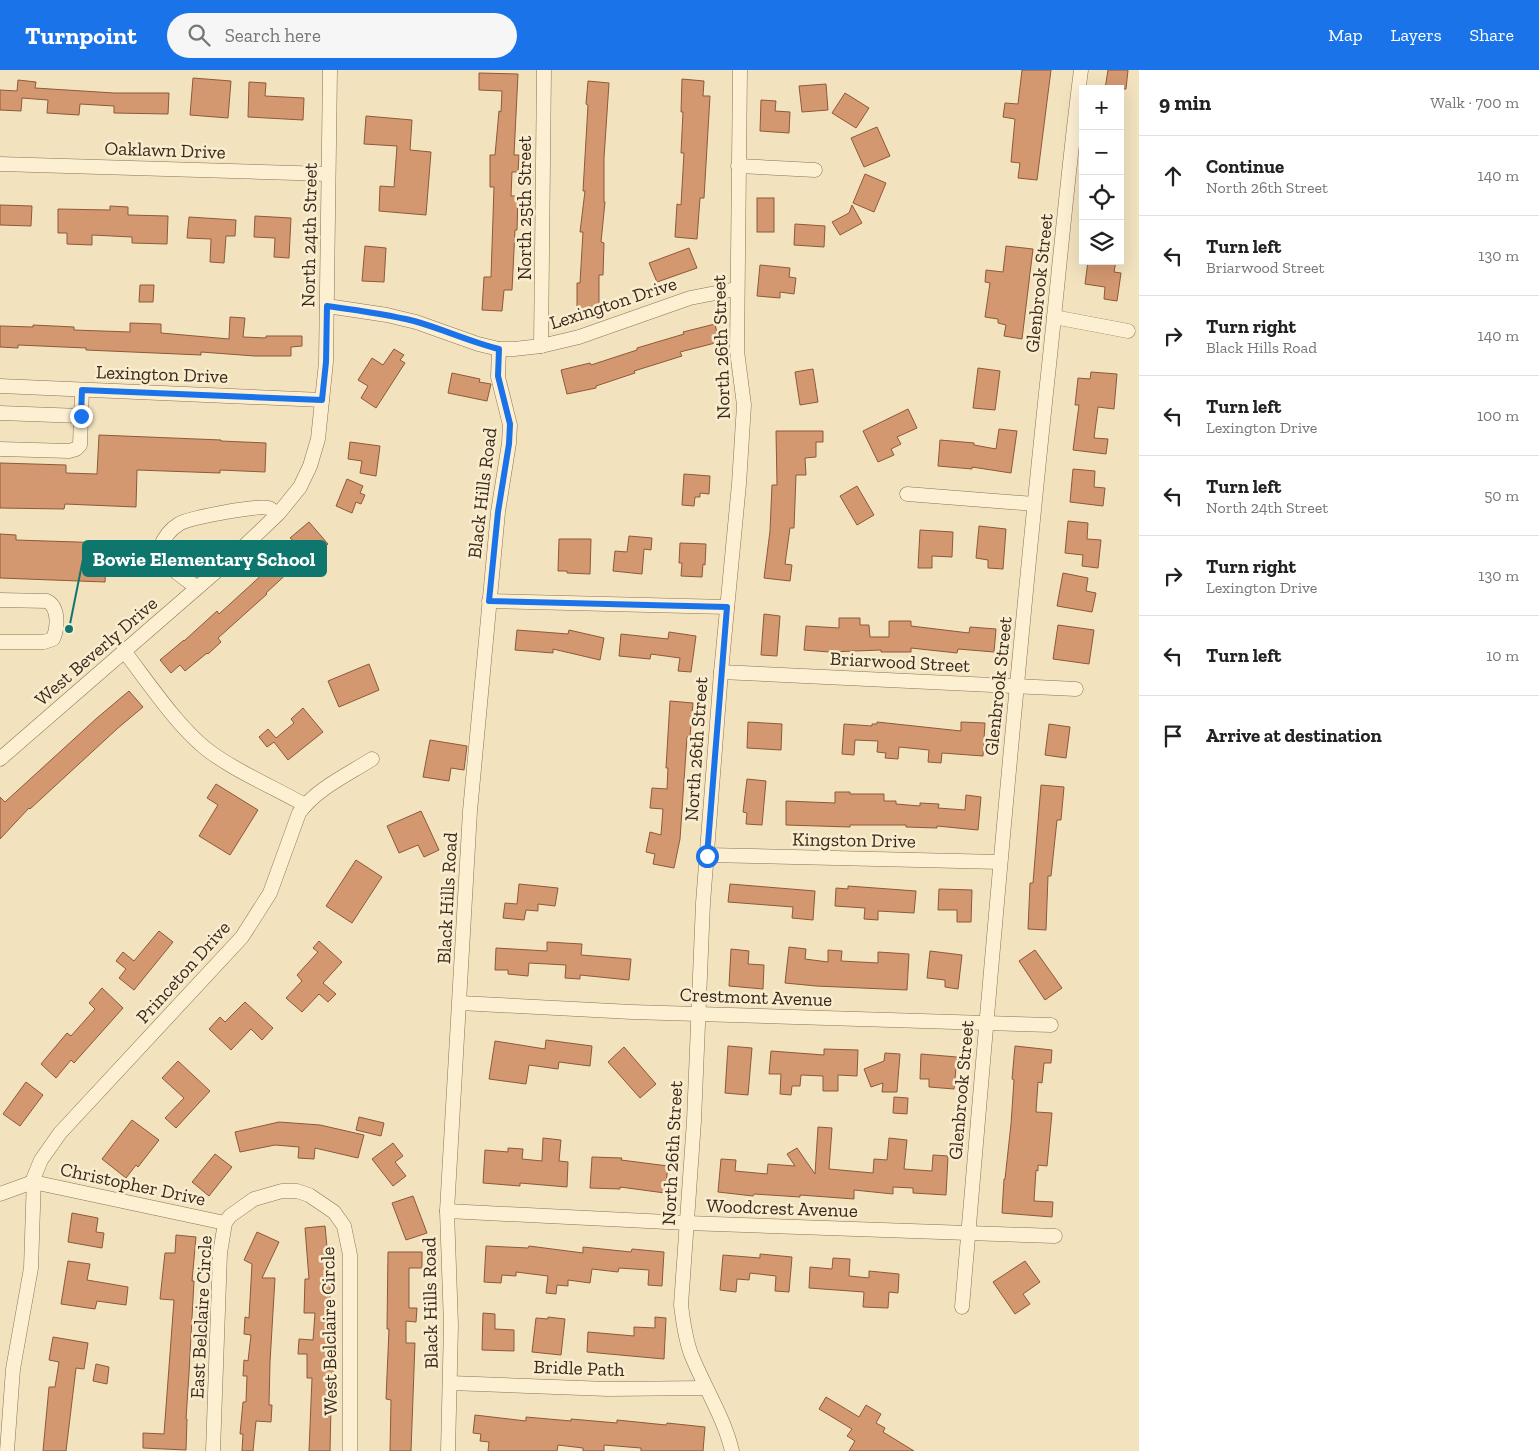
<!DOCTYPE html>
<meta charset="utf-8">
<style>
:root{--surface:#fff;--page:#f6f6f6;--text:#222;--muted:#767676;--line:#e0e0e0;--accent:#1a73e8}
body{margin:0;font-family:"Zilla Slab",serif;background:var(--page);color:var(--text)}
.controls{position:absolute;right:15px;top:15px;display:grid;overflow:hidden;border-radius:0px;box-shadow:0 5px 20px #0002}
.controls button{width:45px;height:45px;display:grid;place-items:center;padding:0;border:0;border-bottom:1px solid var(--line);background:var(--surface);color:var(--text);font:25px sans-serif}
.stop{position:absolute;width:15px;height:15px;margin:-11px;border:4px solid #1a73e8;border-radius:50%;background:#fff}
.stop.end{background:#1a73e8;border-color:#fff;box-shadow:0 1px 5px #0008}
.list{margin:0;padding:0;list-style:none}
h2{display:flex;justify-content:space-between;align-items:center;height:65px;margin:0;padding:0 20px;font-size:21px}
h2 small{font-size:16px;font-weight:400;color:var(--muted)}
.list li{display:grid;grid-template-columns:32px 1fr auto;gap:15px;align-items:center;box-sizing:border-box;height:80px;padding:0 20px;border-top:1px solid var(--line)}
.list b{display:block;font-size:19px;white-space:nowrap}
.list p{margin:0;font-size:16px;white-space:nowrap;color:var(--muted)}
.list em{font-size:16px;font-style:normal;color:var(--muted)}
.icon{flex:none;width:28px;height:28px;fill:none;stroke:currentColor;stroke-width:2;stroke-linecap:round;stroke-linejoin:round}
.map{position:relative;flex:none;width:1139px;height:1381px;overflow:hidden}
header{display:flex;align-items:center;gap:30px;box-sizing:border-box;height:70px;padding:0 25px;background:var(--accent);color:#fff}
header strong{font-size:24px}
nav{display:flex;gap:28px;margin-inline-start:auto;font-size:18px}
.search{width:350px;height:45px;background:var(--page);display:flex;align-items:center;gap:12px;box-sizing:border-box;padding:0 18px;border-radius:28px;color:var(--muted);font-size:19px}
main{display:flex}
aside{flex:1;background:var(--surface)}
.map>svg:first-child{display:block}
.building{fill:#d49870;stroke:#8d5939}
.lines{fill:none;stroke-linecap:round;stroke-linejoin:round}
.minor-casing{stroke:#8c7255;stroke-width:15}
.minor{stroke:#fcefd2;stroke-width:14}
.route{stroke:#1a73e8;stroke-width:6}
.labels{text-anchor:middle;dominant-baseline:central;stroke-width:5;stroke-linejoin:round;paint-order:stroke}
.street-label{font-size:19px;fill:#3a2a1b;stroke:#f9eccf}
.leader{fill:none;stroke:#0f766e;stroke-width:2}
.callout-dot{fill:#0f766e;stroke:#f9eccf;stroke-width:2}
.callout{fill:#0f766e;stroke:#0f766e;stroke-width:2}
.callout-label{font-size:20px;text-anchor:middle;font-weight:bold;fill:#fff}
</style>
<header>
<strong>Turnpoint</strong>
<div class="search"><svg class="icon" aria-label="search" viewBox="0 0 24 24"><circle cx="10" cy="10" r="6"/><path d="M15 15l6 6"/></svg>Search here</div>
<nav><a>Map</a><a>Layers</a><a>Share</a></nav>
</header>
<main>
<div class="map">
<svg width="1139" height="1381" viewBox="0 0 1139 1381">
<rect width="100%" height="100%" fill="#f2e2be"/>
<g class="building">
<path d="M1022 0H1051L1037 110 1018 108 1020 93 1011 92 1015 49 1003 47 1005 33 1018 34Z"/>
<path d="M1108 0H1128L1126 19H1105Z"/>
<path d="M479 3 518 4 514 85H519L518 102H512L511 126H518L517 160H515L512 220H504L502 241 482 240 484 207H491L494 117H490V85H495L499 41 501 42 502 21 479 20Z"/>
<path d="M193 8 231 11 228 48 190 45Z"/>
<path d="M682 9 704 11 703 26H710L704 128H700L697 169 675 167 677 134 681 135 684 83H681L683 42H681Z"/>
<path d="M18 10 36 12 35 18 114 23H169L168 44 114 43V36L80 34 79 45 47 43 48 30 22 28 21 41 0 40V20L17 21Z"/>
<path d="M588 11 609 13 604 88V132H605L601 172 604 173 603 205H599V248H577V213H580L583 162H580L585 121H583L588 35 586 34Z"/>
<path d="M249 12 266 13 265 26 304 28 303 50 248 47Z"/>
<path d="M826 14 828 40 802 42 799 16Z"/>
<path d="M845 23 869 38 856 58 832 43Z"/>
<path d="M761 30 776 31 775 41 790 42 789 63 760 61Z"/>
<path d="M366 46 412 50 410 80 431 82 426 145 379 141 380 116 394 117 397 76 364 74Z"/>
<path d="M877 57 890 86 864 97 851 68Z"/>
<path d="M865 104 886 113 874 142 853 133Z"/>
<rect x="757" y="128" width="17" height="34"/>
<path d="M0 135 32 136 31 156 0 155Z"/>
<path d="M852 135 862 153 840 165 832 152 849 143Z"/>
<path d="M110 136 128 137V145L168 146 167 174 132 173V167L92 165V175L67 174V163H58V139L110 140Z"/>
<path d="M255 146 291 148 289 188 274 187 275 168 254 167Z"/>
<path d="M189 147 236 150 235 166H226L224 193 210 192 211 169 187 168Z"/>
<path d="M795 154 825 156 824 177 794 175Z"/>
<path d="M365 176 386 178 384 212 362 211Z"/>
<path d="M1006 176 1033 179 1022 269 1004 266 1006 255 998 253V249L985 247 990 213 985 212 986 200 1003 202Z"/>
<path d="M689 178 697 198 657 212 649 193Z"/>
<path d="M1088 191H1116L1114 202 1121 203 1117 231 1104 229 1105 217 1085 214Z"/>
<path d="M760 195 790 198 789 207 796 208 794 224 780 222V228L757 226Z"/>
<path d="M140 215H154L153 232H139Z"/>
<path d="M230 247 245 248 243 267 266 268V266H302V276L291 277V286H255L201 282V285L86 280V278L18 275V278L0 277V256L33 257V255L74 257V260L130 262V253L161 254V263L229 269Z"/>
<path d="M715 254 719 272 680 282 682 286 634 301 635 303 596 316V318L567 324 561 300 590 293 591 295 637 280V278L684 264 683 262Z"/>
<path d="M394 279 404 285 400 290 405 293 376 338 361 328 368 316 358 310 372 288 383 295Z"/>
<path d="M978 298 1000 301 995 340 973 338Z"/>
<path d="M813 299 818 332 800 335 795 302Z"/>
<path d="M1091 302 1117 304 1114 339 1098 337 1094 368 1108 369 1106 384 1073 380 1079 335H1075L1078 308 1090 309Z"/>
<path d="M452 303 480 309 479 312 491 314 487 331 448 323Z"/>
<path d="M908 339 917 358 897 367 901 374 891 379 894 385 878 392 863 361Z"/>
<path d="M999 359 1017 361 1011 403 972 397V399L938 396 940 370 974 373V375L996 379Z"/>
<path d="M776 361H823V372H816V387L805 388 806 405H796L794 458H790L785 494 792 495 790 511 764 508 770 461 772 415H777Z"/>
<path d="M99 365 221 370V371L266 373 265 402 220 400V403L137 400 136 437 65 434 64 439 0 438V393L66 395V403L97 404Z"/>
<path d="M350 372 380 376 376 406 360 403 362 391 348 389Z"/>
<path d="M1073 399 1095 401 1094 417 1105 418 1103 436 1070 432Z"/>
<path d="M684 404 710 406 709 424 700 423V427H695L694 436 682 435Z"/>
<path d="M347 409 363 416 360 423 365 425 361 434 356 432 352 443 336 436Z"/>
<path d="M857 416 874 445 857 455 840 426Z"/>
<path d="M1068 451 1088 453 1087 469 1101 470 1098 498 1082 496 1083 485 1065 483Z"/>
<path d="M309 452 328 474 310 490 306 486 266 523 267 524 218 568 221 572 208 584 207 583 185 601 180 595 171 603 160 590 184 570V571L217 541 219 544 265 502 263 500 294 471 290 468Z"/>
<path d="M979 456 1006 459 1003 499 988 498V490L976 488Z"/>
<path d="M920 460 953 462 952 487 932 486V498H918Z"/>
<path d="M0 464 16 465V470L107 473 105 512 0 508Z"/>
<path d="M629 466 652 468 651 480 644 479 642 504 613 501 615 481 627 482Z"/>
<path d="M559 469H591L590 504 567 503V501H558Z"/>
<path d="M680 473 706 474 705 495 703 494 702 507 681 506 682 493H679Z"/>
<path d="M1063 503 1088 508 1086 521 1096 523 1092 542 1057 536Z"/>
<path d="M764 544 780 546 777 586 761 585Z"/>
<path d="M839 548H860V555H869L870 567H889V551H911V556L969 563 970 557 996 559 994 582 958 579 957 583 911 578V582H881V580L829 582 804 580 806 556 839 558Z"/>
<path d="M1058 555 1094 560 1089 594 1053 589Z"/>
<path d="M517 560 568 564 569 560 604 568 600 590 553 579V583L515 580Z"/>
<path d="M669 562 696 566 691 602 678 601 680 588 651 584 650 589 619 586 621 564 668 569Z"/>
<path d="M369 594 379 620 339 637 328 611Z"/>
<path d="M129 621 143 637 118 658 30 739 29 738 0 769V727L5 732 97 648Z"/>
<path d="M670 631 693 633 690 667H687L680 769 674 798 653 794 655 784 646 782 650 762 661 765 663 739 650 738 652 718 667 719 668 698H666Z"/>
<path d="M303 638 323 662 288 690 274 672 267 677 259 667 268 659 276 668 294 653 291 649Z"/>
<path d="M748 652 782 654 781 680 747 678Z"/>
<path d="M877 652 961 661V652L985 653 983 686 942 683 941 693 928 692 929 680 899 677 898 689 885 688 886 683 877 682 878 671 855 670 854 685 842 684 844 654 872 656V654H877Z"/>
<path d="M1049 654 1070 657 1066 688 1045 685Z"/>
<path d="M430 670 467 676 464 700 451 698 449 711 423 707Z"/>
<path d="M747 709 766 711 762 755 746 754 747 743 743 742Z"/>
<path d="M216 714 258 740 230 785 199 766 218 735 207 728Z"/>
<path d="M1041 715 1064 717 1061 750H1057L1051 806H1048L1046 860 1028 859 1030 813H1033Z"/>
<path d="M835 722H850V724H884V731H896V734L920 736V733L939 734 938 738 965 740 966 725 981 727 978 760 937 756V758L906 757V755H850V757L786 755V731L835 733Z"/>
<path d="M421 741 439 780 424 787 418 775 399 783 387 756Z"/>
<path d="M356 790 382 807 352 853 326 836Z"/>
<path d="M519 814 558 818 555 836 538 834V841L526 840 524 850 503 848 505 833 517 834Z"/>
<path d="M730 814 815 821 813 850 792 848 793 837 728 832Z"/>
<path d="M848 816 916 821 914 843 878 841V850L864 849 865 838 835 836 836 818 848 819Z"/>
<path d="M939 819 972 820 971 852H957V840H938Z"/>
<path d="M159 861 173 872 134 920 119 908 126 899 116 891 123 882 134 891Z"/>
<path d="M319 871 342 892 323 913 336 924 328 932 319 924 302 942 286 928 302 911 297 905 318 882 313 878Z"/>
<path d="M547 872 582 874 581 885 631 889 629 910 580 905V909L565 908 566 895 529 893 528 906 508 904V900H495L496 878 547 881Z"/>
<path d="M789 877 806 879 805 889 828 892V880L842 881 841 891 878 893V882L909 884 907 920 816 916 785 913Z"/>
<path d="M731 879 749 881 748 894 764 895 763 919 729 916Z"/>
<path d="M1035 880 1062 918 1045 930 1019 891Z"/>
<path d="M930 881 962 885 958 919 945 917V910L927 908Z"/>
<path d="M102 918 123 938 74 993 71 990 56 1008 41 994 67 963 71 966 95 939 89 933Z"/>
<path d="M245 932 273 958 262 970 251 959 231 980 209 959 220 947 225 952Z"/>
<path d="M546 970 592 976 590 996 559 992 558 999 529 995 526 1014 489 1009 495 971 545 979Z"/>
<path d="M728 976 752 978 748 1025 725 1023Z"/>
<path d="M1015 976 1052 980 1051 993H1044L1042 1013 1038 1012 1036 1042 1052 1043 1047 1096 1038 1095V1101L1036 1100 1034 1131 1053 1132 1052 1147 1002 1143 1004 1109H1005L1011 1054 1014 1010 1012 1009Z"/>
<path d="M624 977 656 1014 640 1028 608 992Z"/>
<path d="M824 979 858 980 857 1006 838 1005V1021H823V1006L801 1005 800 1016H792L791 1025 780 1024 781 1004H769L771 981 824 985Z"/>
<path d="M885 983 900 984 897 1022H882L883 1013 871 1017 864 999 884 991Z"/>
<path d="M921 984 957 987 954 1019 929 1017V1009H920Z"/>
<path d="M178 991 210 1021 176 1058 165 1048 184 1028 162 1008Z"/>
<path d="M26 1012 43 1025 20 1056 3 1044Z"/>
<path d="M894 1027 908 1028 907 1044 893 1043Z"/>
<path d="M359 1047 384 1053 381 1066 356 1060Z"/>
<path d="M132 1050 159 1070 138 1097 136 1095 126 1108 102 1089Z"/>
<path d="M279 1052 320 1055 364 1065 358 1088 315 1078 314 1089 298 1088 299 1077 275 1075 240 1082 235 1062Z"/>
<path d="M818 1057 832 1058 829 1099 873 1103 874 1089 887 1090 889 1068 907 1070 904 1099 932 1101 933 1085 948 1086 946 1125 913 1123V1118L893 1117V1124L854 1120V1129L800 1125V1127L754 1124 753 1126 718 1122 721 1089 736 1090 735 1101 767 1104 768 1094 795 1096 787 1084 797 1078 815 1104Z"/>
<path d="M543 1068 561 1070 559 1091 568 1092 567 1117 520 1113V1116L483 1113 485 1080 508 1082V1078L523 1079 522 1089 542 1091Z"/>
<path d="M393 1073 403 1086 395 1092 406 1106 393 1116 372 1089Z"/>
<path d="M215 1084 232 1097 209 1126 192 1112Z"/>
<path d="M592 1087 622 1088 621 1090 668 1096 665 1123 620 1117V1119L590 1118Z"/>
<path d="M413 1126 427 1163 406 1170 392 1133Z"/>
<path d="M72 1143 98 1148 96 1162 104 1163 102 1178 68 1172Z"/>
<path d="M325 1156 330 1209V1252L333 1253 331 1293H334L333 1336H331L330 1381H309L312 1308H307V1284H298L299 1269 313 1270 315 1243H304L305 1209H309L305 1158Z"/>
<path d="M257 1162 279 1172 262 1208H275L270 1292 269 1335H272L271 1352 256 1351 253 1381H242L243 1364H240L243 1332H246L247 1306H243L244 1290 248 1291 251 1265 244 1264 245 1247 249 1248 252 1194 244 1190Z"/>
<path d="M176 1165 196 1167 192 1211H194L189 1303 186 1349H187L186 1380 143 1378V1363L164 1364 174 1230 160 1229 165 1183H175Z"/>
<path d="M486 1176 528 1178 529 1176 583 1183V1177L631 1182 632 1179 664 1182 662 1216 648 1215 649 1200 619 1198 618 1202 592 1199 590 1213 568 1210V1216L557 1215 556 1224 546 1223 548 1206 516 1202V1206L502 1205 501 1213 484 1212Z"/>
<path d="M388 1182H422V1198H409V1238H417L416 1252 406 1251V1273H415L411 1381H390L391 1330 386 1329 389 1259H387Z"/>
<path d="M760 1184 792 1187 789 1222 775 1221 776 1206 750 1203 749 1210 737 1209 736 1222 720 1220 723 1185 760 1188Z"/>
<path d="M833 1188 850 1189 849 1206 869 1208V1201L899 1204 898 1223 889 1222 888 1238 863 1237 864 1222 809 1218 810 1197 832 1199Z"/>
<path d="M68 1191 90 1194 87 1210 128 1217 126 1235 97 1231 95 1239 61 1234Z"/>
<path d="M1025 1191 1040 1212 1023 1224 1030 1234 1015 1244 993 1212Z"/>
<path d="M483 1243 495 1244V1259L514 1260V1281L482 1280Z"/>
<path d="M548 1247 565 1249 561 1285 532 1282 536 1248 548 1249Z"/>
<path d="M655 1247 666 1248 664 1289 587 1282 588 1262 634 1266V1257L655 1258Z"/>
<path d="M53 1267 88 1273 84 1299 76 1298 66 1381H43L49 1317H55L59 1292 49 1290Z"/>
<path d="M96 1294 109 1297 107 1314 93 1311Z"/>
<path d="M826 1327 859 1347 866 1335 881 1344 876 1353 885 1358 883 1362 914 1381H849L855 1371 847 1366 852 1359 819 1339Z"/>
<path d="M475 1345 526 1351V1347L571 1351V1349L617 1353V1350L666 1355 667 1353 705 1357 703 1381H641V1378L604 1375V1381H583V1378L558 1375 557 1381H488L489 1372 480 1371 481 1364 473 1363Z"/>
</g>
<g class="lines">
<g class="minor-casing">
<g id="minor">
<path d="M0 94 328 104"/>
<path d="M738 96 815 100"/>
<path d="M327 236 387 245 416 252 478 274 499 279H514L541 276 579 267 690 228 736 219"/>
<path d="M1054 247 1128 261"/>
<path d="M541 276 544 0"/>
<path d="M0 316 322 330"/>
<path d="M0 343 81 346"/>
<path d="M0 379 69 381 76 379 80 375 82 320"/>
<path d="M907 424 1034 434"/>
<path d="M197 517C179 505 169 499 160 478 164 467 169 460 179 454 188 448 257 435 268 438 271 438 274 442 277 444"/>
<path d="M0 530 47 531C59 537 58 558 53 569L44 572H0"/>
<path d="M489 531 727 537"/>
<path d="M124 581C148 612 175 653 205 678 231 699 275 718 305 735"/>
<path d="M721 602 1076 619"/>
<path d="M0 689 234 486 279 443 300 417 310 396 318 369 326 292 330 0"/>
<path d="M707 785 1000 792"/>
<path d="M460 933 632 942 1051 955"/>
<path d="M33 1112 225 1153"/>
<path d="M0 1124 33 1112"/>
<path d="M447 1141 687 1153 1055 1166"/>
<path d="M962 1237C988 932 1014 627 1046 323 1058 215 1067 107 1081 0"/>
<path d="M450 1313 608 1319 706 1318"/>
<path d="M7 1381 13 1299 31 1198 34 1107 41 1090 60 1063 242 867 270 823 299 743C316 719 347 705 372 689"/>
<path d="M213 1381 220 1183 225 1153 230 1146 254 1129 282 1121H297L309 1125 334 1142 344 1156 350 1185V1381"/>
<path d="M448 1381 451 1255 447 1141 470 741 498 442 509 373 510 355 498 307 499 279"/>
<path d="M732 1381C724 1347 704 1317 691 1284 685 1268 683 1251 681 1235L694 1051 703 833 721 602 739 414 744 335 737 281 740 0"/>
</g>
</g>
<use href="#minor" class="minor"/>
</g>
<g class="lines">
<path class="route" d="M81 346 82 320 322 330 326 292 327 236C356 240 386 244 414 251 443 259 470 272 499 279L498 306 510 354 509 374 498 442 489 531 727 537 707 786"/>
</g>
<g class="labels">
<g class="street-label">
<text transform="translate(165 80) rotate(2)">Oaklawn Drive</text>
<text transform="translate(524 138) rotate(-90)">North 25th Street</text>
<text transform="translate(309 165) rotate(-89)">North 24th Street</text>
<text transform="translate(1039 213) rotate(-84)">Glenbrook Street</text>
<text transform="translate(613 233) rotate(-18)">Lexington Drive</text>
<text transform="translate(721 277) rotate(-92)">North 26th Street</text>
<text transform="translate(162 304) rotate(2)">Lexington Drive</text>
<text transform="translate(482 423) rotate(-83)">Black Hills Road</text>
<text transform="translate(96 581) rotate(-41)">West Beverly Drive</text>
<text transform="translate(900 592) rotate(3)">Briarwood Street</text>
<text transform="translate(998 616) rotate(-84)">Glenbrook Street</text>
<text transform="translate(696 679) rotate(-86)">North 26th Street</text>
<text transform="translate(854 770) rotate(1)">Kingston Drive</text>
<text transform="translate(447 828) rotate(-87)">Black Hills Road</text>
<text transform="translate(183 902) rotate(-48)">Princeton Drive</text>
<text transform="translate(756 927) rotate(2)">Crestmont Avenue</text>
<text transform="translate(961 1020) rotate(-85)">Glenbrook Street</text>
<text transform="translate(672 1083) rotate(-87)">North 26th Street</text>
<text transform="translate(133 1114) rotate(12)">Christopher Drive</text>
<text transform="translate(782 1138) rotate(2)">Woodcrest Avenue</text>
<text transform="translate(430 1233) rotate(-91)">Black Hills Road</text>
<text transform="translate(201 1247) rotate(-87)">East Belclaire Circle</text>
<text transform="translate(329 1261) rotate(-91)">West Belclaire Circle</text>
<text transform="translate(579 1298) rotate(2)">Bridle Path</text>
</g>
</g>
<path class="leader" d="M69 559L83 489"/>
<circle class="callout-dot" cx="69" cy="559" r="5"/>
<rect class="callout" x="83" y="471" width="243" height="35" rx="5"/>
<g class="callout-label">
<text x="204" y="496">Bowie Elementary School</text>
</g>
</svg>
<div class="controls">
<button>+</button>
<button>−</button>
<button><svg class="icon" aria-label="locate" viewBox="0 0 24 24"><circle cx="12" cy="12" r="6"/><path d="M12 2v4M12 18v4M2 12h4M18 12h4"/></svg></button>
<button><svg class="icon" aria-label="layers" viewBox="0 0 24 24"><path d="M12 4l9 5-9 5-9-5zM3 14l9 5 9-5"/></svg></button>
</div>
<div class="stop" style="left:707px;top:786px"></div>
<div class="stop end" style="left:81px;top:346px"></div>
</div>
<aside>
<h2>9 min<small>Walk · 700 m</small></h2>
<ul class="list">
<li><svg class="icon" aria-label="ahead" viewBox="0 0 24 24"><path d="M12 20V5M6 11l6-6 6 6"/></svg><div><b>Continue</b><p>North 26th Street</p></div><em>140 m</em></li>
<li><svg class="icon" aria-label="left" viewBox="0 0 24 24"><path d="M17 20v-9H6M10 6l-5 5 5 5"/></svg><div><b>Turn left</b><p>Briarwood Street</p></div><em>130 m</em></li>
<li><svg class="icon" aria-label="right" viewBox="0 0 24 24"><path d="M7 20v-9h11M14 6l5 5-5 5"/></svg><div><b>Turn right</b><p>Black Hills Road</p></div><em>140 m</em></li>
<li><svg class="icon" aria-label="left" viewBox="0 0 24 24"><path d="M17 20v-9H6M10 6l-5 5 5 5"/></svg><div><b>Turn left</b><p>Lexington Drive</p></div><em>100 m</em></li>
<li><svg class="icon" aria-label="left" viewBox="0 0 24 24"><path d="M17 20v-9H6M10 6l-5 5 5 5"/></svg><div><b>Turn left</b><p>North 24th Street</p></div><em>50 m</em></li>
<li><svg class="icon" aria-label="right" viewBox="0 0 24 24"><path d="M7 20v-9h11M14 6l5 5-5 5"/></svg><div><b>Turn right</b><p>Lexington Drive</p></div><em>130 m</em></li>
<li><svg class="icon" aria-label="left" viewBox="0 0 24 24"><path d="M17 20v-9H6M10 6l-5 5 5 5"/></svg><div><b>Turn left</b></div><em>10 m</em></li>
<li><svg class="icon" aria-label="arrive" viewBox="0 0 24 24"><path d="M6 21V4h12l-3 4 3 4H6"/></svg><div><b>Arrive at destination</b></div></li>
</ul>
</aside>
</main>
